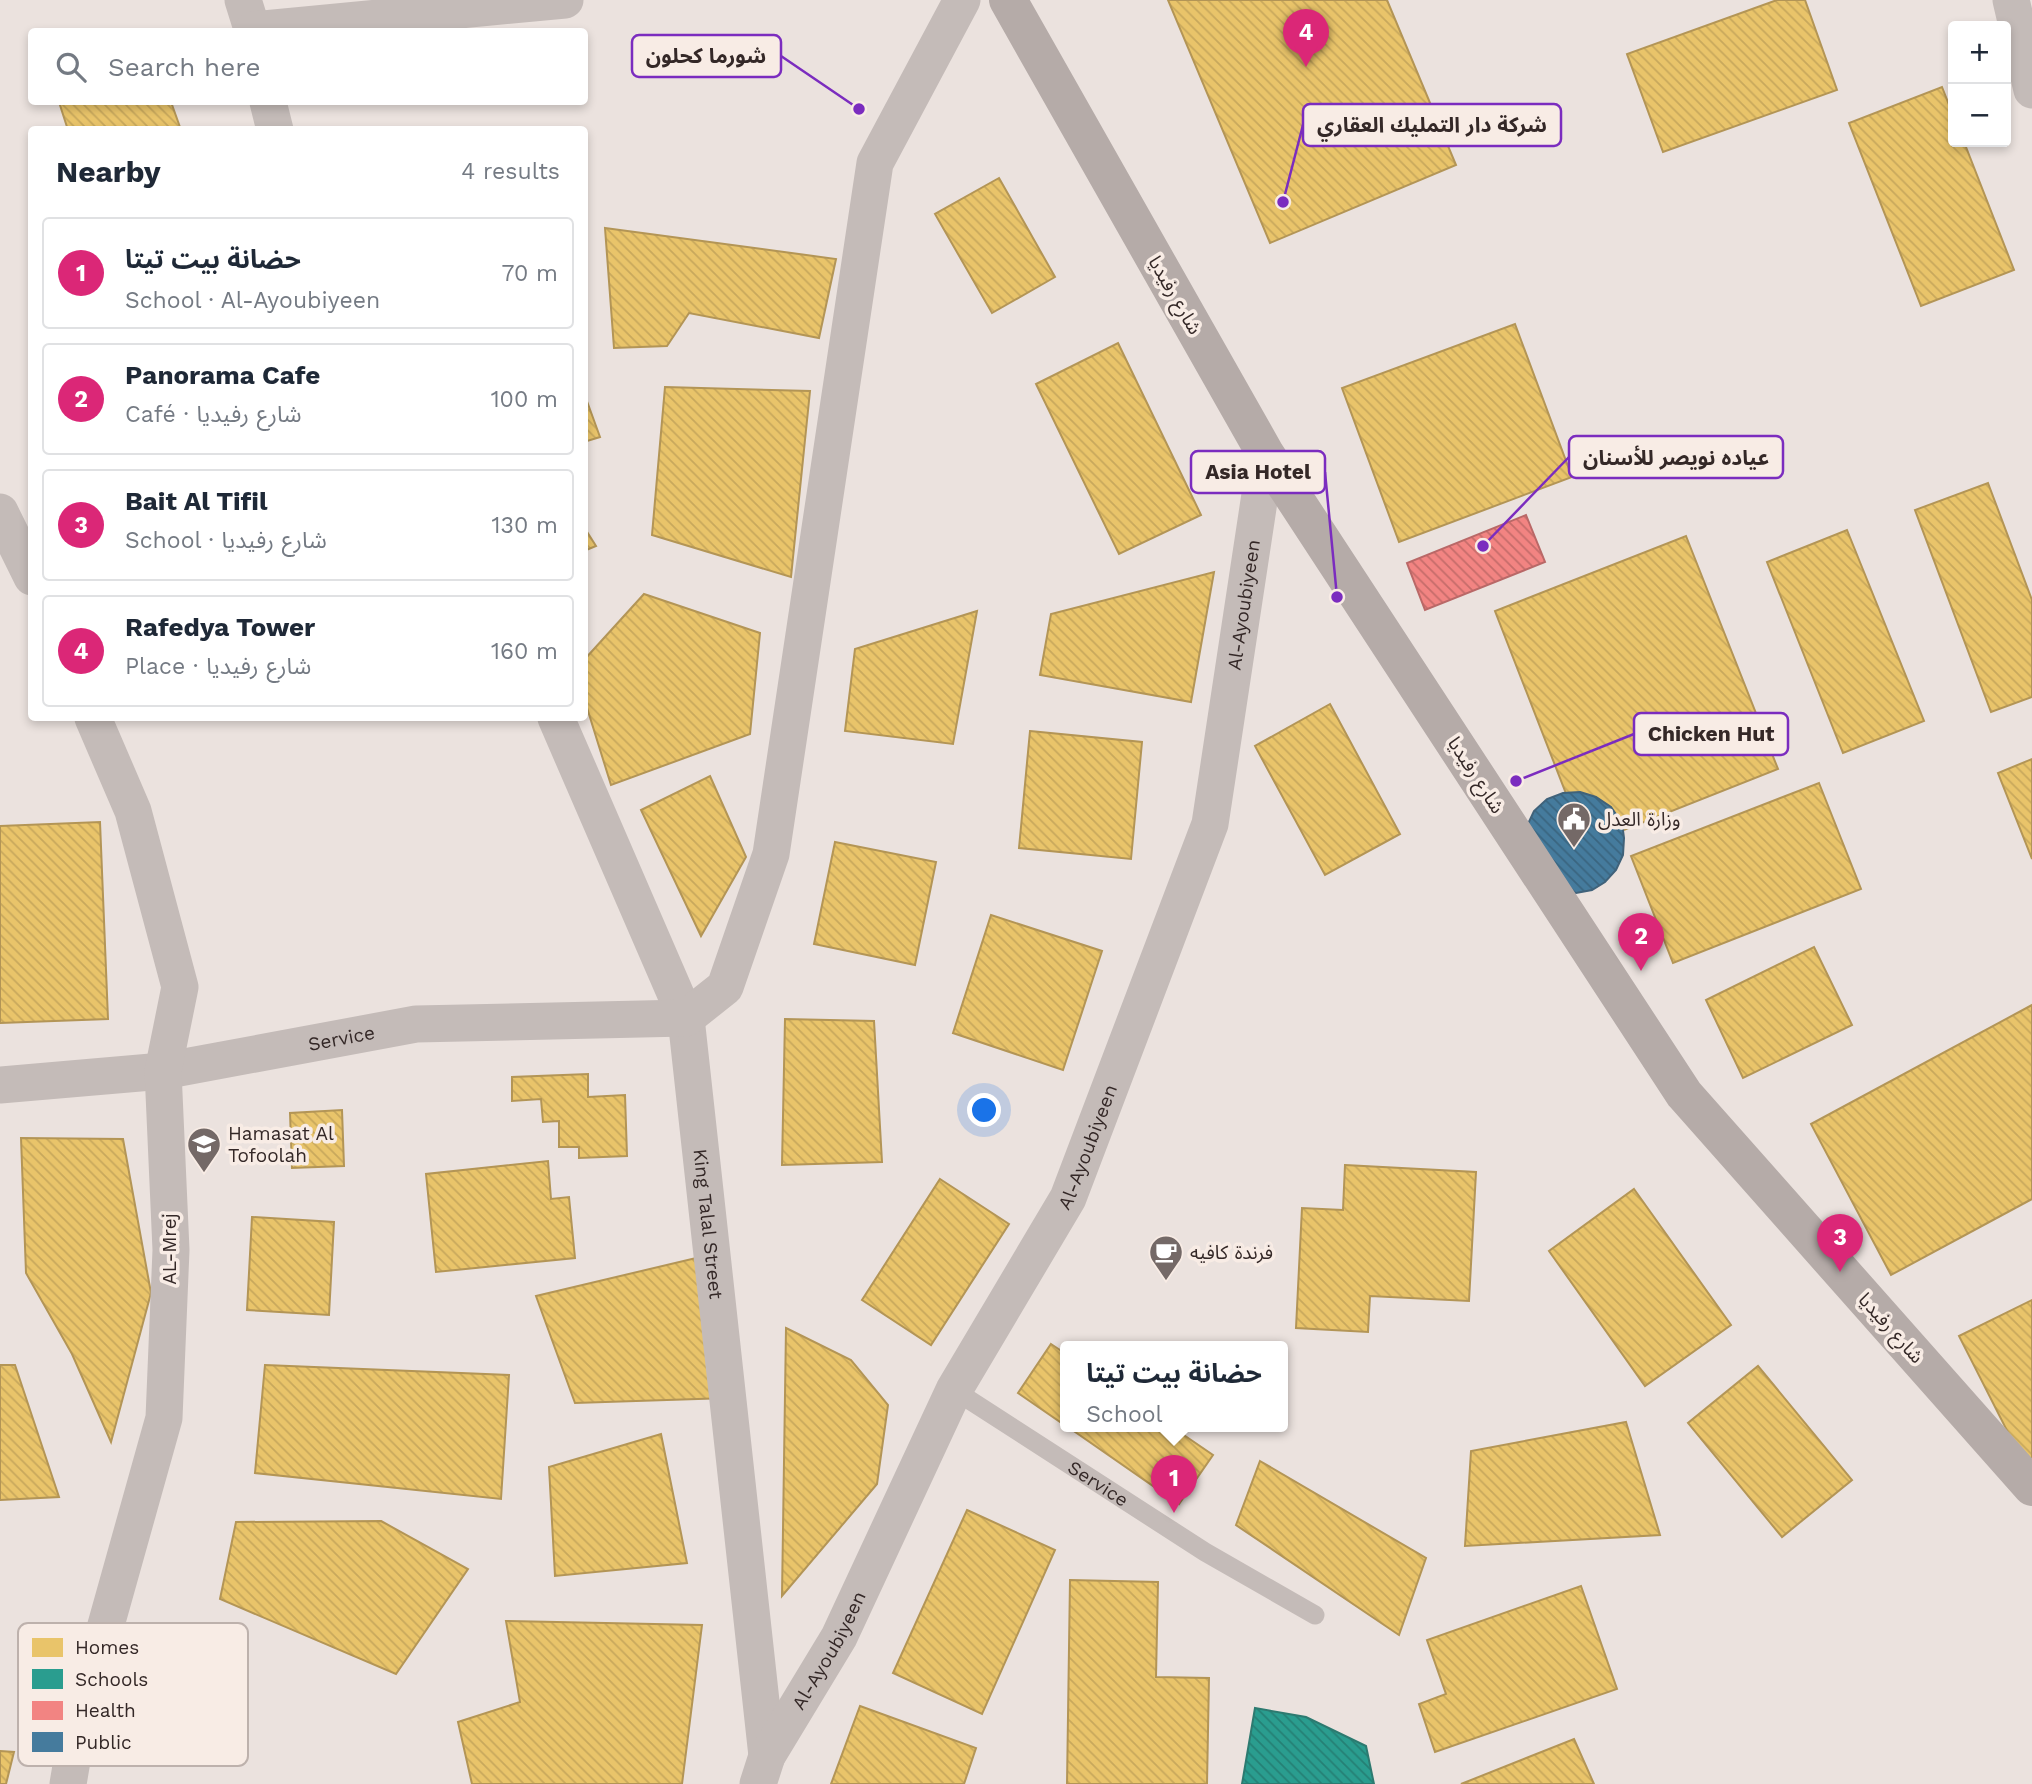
<!DOCTYPE html>
<meta charset="utf-8">
<style>
:root{--surface:#fff;--page:#f2f2f3;--text:#1f2937;--muted:#747a83;--line:#e0e1e3;--accent:#db2777}
body{margin:0;font-family:"Work Sans","Noto Sans Arabic",sans-serif;background:var(--page);color:var(--text)}
.controls{position:absolute;right:21px;top:21px;display:grid;overflow:hidden;border-radius:7px;box-shadow:0 4px 10px #0003}
.controls button{width:63px;height:63px;display:grid;place-items:center;padding:0;border:0;border-bottom:2px solid var(--line);background:var(--surface);color:var(--text);font:35px sans-serif}
.you{position:absolute;left:985px;top:1111px;width:24px;height:24px;margin:-18px;border:5px solid #fff;border-radius:50%;background:#1a73e8;box-shadow:0 0 0 10px #1a73e833}
.badge{display:grid;place-items:center;width:46px;height:46px;border-radius:50%;background:var(--accent);color:#fff;font-size:23px;font-weight:700}
.pin{position:absolute;translate:-50% -58px;filter:drop-shadow(0 2px 4px #0008)}
.pin::after{content:'';position:absolute;top:37px;width:24px;height:21px;background:inherit;clip-path:polygon(0 0,100% 0,50% 100%)}
.popup{position:absolute;left:1060px;top:1341px;width:228px;height:91px;box-sizing:border-box;display:grid;place-content:center;border-radius:7px;background:var(--surface);filter:drop-shadow(0 2px 5px #0005);font-size:23px;white-space:nowrap;color:var(--muted)}
.popup b{font-size:26px;color:var(--text)}
.popup::after{content:'';position:absolute;left:50%;top:100%;margin-left:-14px;border:14px solid transparent;border-top-color:var(--surface)}
.list{margin:0;padding:0;list-style:none}
h2{display:flex;justify-content:space-between;align-items:center;height:91px;margin:0;padding:0 28px;font-size:30px}
h2 small{font-size:23px;font-weight:400;color:var(--muted)}
.list li{display:grid;grid-template-columns:46px 1fr auto;gap:21px;align-items:center;box-sizing:border-box;height:112px;margin:0 14px 14px;padding:0 14px;border:2px solid var(--line);border-radius:7px}
.list b{display:block;font-size:26px;white-space:nowrap}
.list p{margin:0;font-size:23px;white-space:nowrap;color:var(--muted)}
.list em{font-size:23px;font-style:normal;color:var(--muted)}
.icon{flex:none;width:38px;height:38px;fill:none;stroke:currentColor;stroke-width:2;stroke-linecap:round;stroke-linejoin:round}
.map{position:relative;flex:none;width:2032px;height:1784px;overflow:hidden}
.search{position:absolute;background:var(--surface);box-shadow:0 4px 10px #0003;left:28px;top:28px;width:560px;height:77px;display:flex;align-items:center;gap:18px;box-sizing:border-box;padding:0 24px;border-radius:7px;color:var(--muted);font-size:26px}
.panel{position:absolute;background:var(--surface);box-shadow:0 4px 10px #0003;left:28px;top:126px;width:560px;height:595px;border-radius:7px}
.map>svg:first-child{display:block}
.homes{fill:url(#homes-back-hatch);stroke:#b39556;stroke-width:2}
.schools{fill:url(#schools-back-hatch);stroke:#2d7a70;stroke-width:2}
.health{fill:url(#health-back-hatch);stroke:#b96867;stroke-width:2}
.public{fill:url(#public-back-hatch);stroke:#40627a;stroke-width:2}
.lines{fill:none;stroke-linecap:round;stroke-linejoin:round}
.lane{stroke:#c4bbb8;stroke-width:19}
.street{stroke:#c4bbb8;stroke-width:37}
.secondary{stroke:#b5aba8;stroke-width:38}
.labels{text-anchor:middle;dominant-baseline:central;stroke-width:7;stroke-linejoin:round;paint-order:stroke}
.street-label{font-size:19px;fill:#342827;stroke:#f8ece5}
.poi-label{font-size:19px;fill:#342827;stroke:#f8ece5;text-anchor:start}
.key{fill:#f8ece5;stroke:#bdb1ac;stroke-width:2}
.key-label{font-size:19px;fill:#342827}
.leader{fill:none;stroke:#7b2cbf;stroke-width:2.5}
.callout-dot{fill:#7b2cbf;stroke:#f8ece5;stroke-width:2.5}
.callout{fill:#f8ece5;stroke:#7b2cbf;stroke-width:2.5}
.callout-label{font-size:21px;text-anchor:middle;font-weight:bold;fill:#342827}
</style>
<div class="map">
<svg width="2032" height="1784" viewBox="0 0 2032 1784">
<defs>
<pattern id="homes-back-hatch" width="6" height="6" patternUnits="userSpaceOnUse" patternTransform="scale(1.75)"><rect width="6" height="6" fill="#e9c46a"/><path d="M-1 5l2 2M0 0l6 6M5-1l2 2" fill="none" stroke="#c8a85c"/></pattern>
<pattern id="schools-back-hatch" width="6" height="6" patternUnits="userSpaceOnUse" patternTransform="scale(1.75)"><rect width="6" height="6" fill="#2a9d8f"/><path d="M-1 5l2 2M0 0l6 6M5-1l2 2" fill="none" stroke="#258075"/></pattern>
<pattern id="health-back-hatch" width="6" height="6" patternUnits="userSpaceOnUse" patternTransform="scale(1.75)"><rect width="6" height="6" fill="#f28482"/><path d="M-1 5l2 2M0 0l6 6M5-1l2 2" fill="none" stroke="#c56c6a"/></pattern>
<pattern id="public-back-hatch" width="6" height="6" patternUnits="userSpaceOnUse" patternTransform="scale(1.75)"><rect width="6" height="6" fill="#457b9d"/><path d="M-1 5l2 2M0 0l6 6M5-1l2 2" fill="none" stroke="#3a6580"/></pattern>
</defs>
<rect width="100%" height="100%" fill="#ebe2de"/>
<g class="homes">
<path d="M1168 0H1387L1456 165 1270 243Z"/>
<path d="M1777 0H1805L1837 90 1663 152 1627 54Z"/>
<path d="M1942 87 1953 115V142H1964L2014 270 1921 306 1849 123Z"/>
<path d="M59 102H171L181 130H68Z"/>
<path d="M999 178 1055 277 992 313 935 214Z"/>
<path d="M605 228 836 259 819 338 689 313 667 346 614 348Z"/>
<path d="M1515 324 1572 477 1399 542 1342 388Z"/>
<path d="M1118 343 1201 515 1119 554 1036 384Z"/>
<path d="M665 387 810 391 791 577 652 535Z"/>
<path d="M584 393 600 437 584 442Z"/>
<path d="M1988 483 2032 600V697L1991 712 1915 510Z"/>
<path d="M584 527 596 546 584 551Z"/>
<path d="M1847 530 1924 721 1843 753 1767 562Z"/>
<path d="M1686 536 1778 769 1586 845 1495 611Z"/>
<path d="M1214 572 1191 702 1040 675 1051 614Z"/>
<path d="M644 594 760 633 750 734 611 785 584 698V660Z"/>
<path d="M977 611 953 744 845 731 855 649Z"/>
<path d="M1330 704 1400 834 1325 875 1255 746Z"/>
<path d="M1030 731 1142 742 1131 859 1019 848Z"/>
<path d="M2032 759V859L1998 773Z"/>
<path d="M710 776 746 857 701 936 641 810Z"/>
<path d="M1819 783 1861 889 1673 963 1631 856Z"/>
<path d="M100 822 108 1019 0 1023V826Z"/>
<path d="M835 842 936 862 915 965 814 944Z"/>
<path d="M991 915 1102 951 1063 1070 953 1033Z"/>
<path d="M1814 947 1852 1025 1743 1078 1706 1000Z"/>
<path d="M2032 1005V1199L1891 1275 1811 1124Z"/>
<path d="M785 1019 874 1021 882 1162 782 1165Z"/>
<path d="M588 1074V1097L625 1095 627 1156 579 1158V1147H559V1121L543 1122 541 1099 512 1101V1077Z"/>
<path d="M342 1110 344 1166 292 1168 290 1113Z"/>
<path d="M21 1138 123 1139 151 1293 111 1442 72 1354 26 1273Z"/>
<path d="M548 1161 551 1199 569 1197 575 1258 436 1272 426 1174Z"/>
<path d="M1345 1165 1476 1172 1469 1301 1370 1296 1368 1332 1296 1328 1302 1208 1343 1210Z"/>
<path d="M940 1179 1009 1224 931 1345 862 1300Z"/>
<path d="M1634 1189 1731 1325 1645 1386 1549 1251Z"/>
<path d="M252 1217 334 1222 329 1315 247 1310Z"/>
<path d="M713 1254 728 1398 575 1403 536 1296Z"/>
<path d="M2032 1300V1475L2030 1476 1959 1336Z"/>
<path d="M786 1328 851 1360 888 1405 877 1484 782 1596Z"/>
<path d="M1051 1344 1066 1354V1426L1018 1393Z"/>
<path d="M0 1365H15L59 1497 0 1500Z"/>
<path d="M265 1365 509 1375 501 1499 255 1473Z"/>
<path d="M1758 1366 1852 1480 1782 1537 1688 1423Z"/>
<path d="M1626 1422 1660 1535 1465 1546 1471 1451Z"/>
<path d="M1068 1427H1172L1213 1455 1179 1504Z"/>
<path d="M661 1434 687 1563 555 1576 549 1467Z"/>
<path d="M1260 1461 1426 1558 1399 1635 1236 1525Z"/>
<path d="M967 1510 1055 1550 982 1714 893 1673Z"/>
<path d="M381 1521 468 1569 396 1674 220 1599 236 1522Z"/>
<path d="M1070 1580 1158 1582 1156 1677 1209 1678 1207 1784H1067Z"/>
<path d="M1581 1586 1617 1689 1435 1752 1419 1704 1446 1694 1427 1640Z"/>
<path d="M506 1621 702 1625 682 1784H472L458 1722 520 1702Z"/>
<path d="M860 1706 976 1748 964 1784H831Z"/>
<path d="M1574 1739 1594 1784H1461Z"/>
<path d="M0 1751 14 1752 6 1784H0Z"/>
</g>
<path class="schools" d="M1255 1708 1306 1717 1366 1746 1374 1784H1242Z"/>
<path class="health" d="M1526 515 1545 562 1425 610 1407 563Z"/>
<path class="public" d="M1580 792 1596 797 1611 807 1622 823 1624 838 1623 855 1616 870 1605 882 1592 890 1576 893 1559 890 1527 826 1534 811 1547 799 1563 793Z"/>
<g class="lines">
<path class="lane" id="s1" d="M954 1390 1205 1552 1315 1615"/>
<g class="street">
<path d="M243 0 253 32"/>
<path d="M2011 0 2032 90"/>
<path d="M253 30 565 0"/>
<path d="M268 102 275 130"/>
<path d="M0 512 32 577"/>
<path id="s2" d="M556 718 686 1018 767 1756"/>
<path id="s3" d="M0 1085 163 1071 416 1024 686 1018 725 987 771 854 875 163 962 0"/>
<path d="M68 1784 78 1725 164 1418 171 1250 163 1071 180 987 133 811 93 718"/>
<path id="s4" d="M758 1784 767 1756 839 1637 954 1390 1068 1198 1210 824 1266 455"/>
</g>
<path class="secondary" d="M1008 0 1266 455 1684 1094 2032 1487"/>
</g>
<defs>
<g id="civic-pin" transform="scale(1.75)"><path d="M0 17L-7.5 6A9.5 9.5 0 1 1 7.5 6Z" fill="#746967" stroke="#f8ece5"/><path d="M-.6-6.5H3V-4.5H.6V-3L4-1V1h2V6H-6V1h2V-1L-.6-3ZM-1.2 2.5V6h2.4V2.5Z" fill="#fff"/></g>
<g id="school-pin" transform="scale(1.75)"><path d="M0 17L-7.5 6A9.5 9.5 0 1 1 7.5 6Z" fill="#746967" stroke="#f8ece5"/><path d="M0-5L7-2L0 1L-7-2ZM-4 1L0 2.5L4 1V4Q0 6-4 4Z" fill="#fff"/></g>
<g id="cafe-pin" transform="scale(1.75)"><path d="M0 17L-7.5 6A9.5 9.5 0 1 1 7.5 6Z" fill="#746967" stroke="#f8ece5"/><path d="M-5.5-4.5H6V0H3Q3 3.5 0 3.5H-2.5Q-5.5 3.5-5.5 0ZM3-3.2v2h1.7v-2ZM-6 4.5H4V6H-6Z" fill="#fff"/></g>
</defs>
<g fill-rule="evenodd">
<use href="#civic-pin" x="1574" y="819"/>
<use href="#school-pin" x="204" y="1144"/>
<use href="#cafe-pin" x="1166" y="1252"/>
</g>
<g class="labels">
<g class="street-label">
<text transform="translate(1175 295) rotate(60)">شارع رفيديا</text>
<text stroke="none"><textPath href="#s4" startOffset="1286">Al-Ayoubiyeen</textPath></text>
<text transform="translate(1476 775) rotate(57)">شارع رفيديا</text>
<text stroke="none"><textPath href="#s3" startOffset="345">Service</textPath></text>
<text stroke="none"><textPath href="#s4" startOffset="719">Al-Ayoubiyeen</textPath></text>
<text stroke="none"><textPath href="#s2" startOffset="534">King Talal Street</textPath></text>
<text transform="translate(169 1249) rotate(-90)">AL-Mrej</text>
<text transform="translate(1891 1328) rotate(48)">شارع رفيديا</text>
<text stroke="none"><textPath href="#s1" startOffset="172">Service</textPath></text>
<text stroke="none"><textPath href="#s4" startOffset="152">Al-Ayoubiyeen</textPath></text>
</g>
<g class="poi-label">
<text x="1598" y="819">وزارة العدل</text>
<text x="228" y="1133">Hamasat Al<tspan x="228" dy="22">Tofoolah</tspan></text>
<text x="1190" y="1252">فرندة كافيه</text>
</g>
</g>
<rect x="18" y="1623" width="230" height="143" rx="10" class="key"/>
<rect x="32" y="1638" width="31" height="19" fill="#e9c46a"/>
<rect x="32" y="1669" width="31" height="20" fill="#2a9d8f"/>
<rect x="32" y="1701" width="31" height="19" fill="#f28482"/>
<rect x="32" y="1732" width="31" height="20" fill="#457b9d"/>
<g class="key-label">
<text x="75" y="1654">Homes</text>
<text x="75" y="1686">Schools</text>
<text x="75" y="1717">Health</text>
<text x="75" y="1749">Public</text>
</g>
<path class="leader" d="M859 109L781 56M1283 202L1303 125M1483 546L1569 457M1337 597L1325 472M1516 781L1634 734"/>
<g class="callout-dot">
<circle cx="859" cy="109" r="7"/>
<circle cx="1283" cy="202" r="7"/>
<circle cx="1483" cy="546" r="7"/>
<circle cx="1337" cy="597" r="7"/>
<circle cx="1516" cy="781" r="7"/>
</g>
<g class="callout">
<rect x="632" y="35" width="149" height="42" rx="7"/>
<rect x="1303" y="104" width="258" height="42" rx="7"/>
<rect x="1569" y="436" width="214" height="42" rx="7"/>
<rect x="1191" y="451" width="134" height="42" rx="7"/>
<rect x="1634" y="713" width="154" height="42" rx="7"/>
</g>
<g class="callout-label">
<text x="706" y="63">شورما كحلون</text>
<text x="1432" y="132">شركة دار التمليك العقاري</text>
<text x="1676" y="465">عياده نويصر للأسنان</text>
<text x="1258" y="479">Asia Hotel</text>
<text x="1711" y="741">Chicken Hut</text>
</g>
</svg>
<div class="controls">
<button>+</button>
<button>−</button>
</div>
<div class="you"></div>
<div class="pin badge" style="left:1174px;top:1513px">1</div>
<div class="popup"><b>حضانة بيت تيتا</b>School</div>
<div class="pin badge" style="left:1641px;top:971px">2</div>
<div class="pin badge" style="left:1840px;top:1272px">3</div>
<div class="pin badge" style="left:1306px;top:67px">4</div>
<div class="search"><svg class="icon" aria-label="search" viewBox="0 0 24 24"><circle cx="10" cy="10" r="6"/><path d="M15 15l6 6"/></svg>Search here</div>
<section class="panel">
<h2>Nearby<small>4 results</small></h2>
<ul class="list">
<li><span class="badge">1</span><div><b>حضانة بيت تيتا</b><p>School · Al-Ayoubiyeen</p></div><em>70 m</em></li>
<li><span class="badge">2</span><div><b>Panorama Cafe</b><p>Café · شارع رفيديا</p></div><em>100 m</em></li>
<li><span class="badge">3</span><div><b>Bait Al Tifil</b><p>School · شارع رفيديا</p></div><em>130 m</em></li>
<li><span class="badge">4</span><div><b>Rafedya Tower</b><p>Place · شارع رفيديا</p></div><em>160 m</em></li>
</ul>
</section>
</div>
